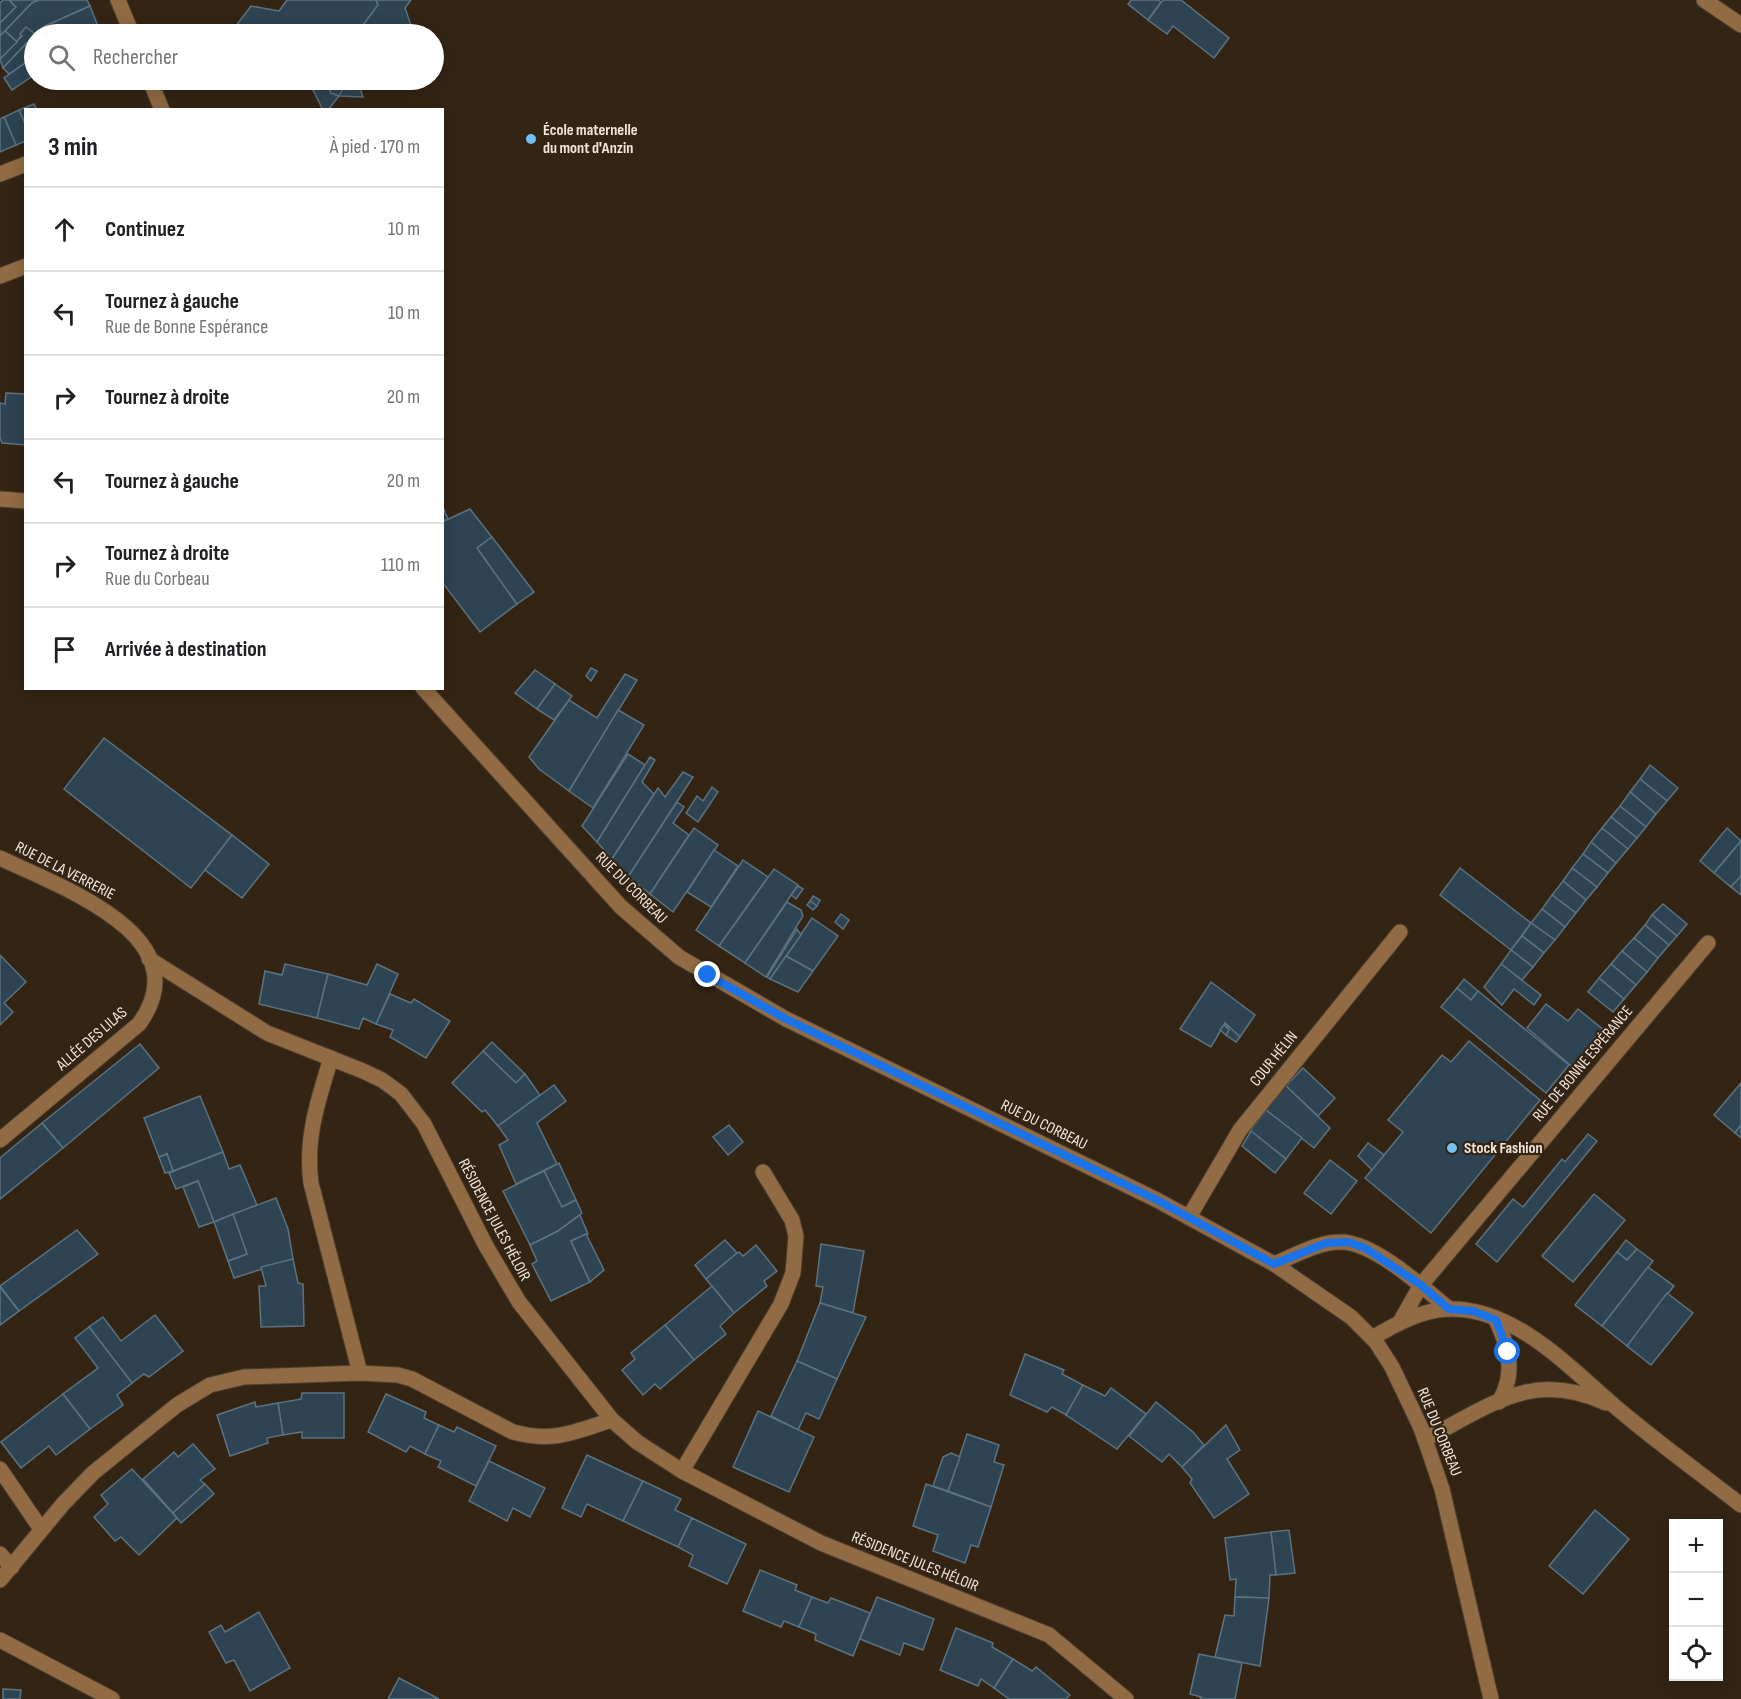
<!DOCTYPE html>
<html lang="fr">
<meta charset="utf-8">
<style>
:root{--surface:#fff;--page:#f2f2f2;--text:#202124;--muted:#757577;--line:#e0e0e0}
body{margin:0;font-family:"Sofia Sans Condensed",sans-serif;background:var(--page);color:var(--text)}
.controls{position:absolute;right:18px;bottom:18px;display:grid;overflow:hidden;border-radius:0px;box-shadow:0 3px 15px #0003}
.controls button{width:54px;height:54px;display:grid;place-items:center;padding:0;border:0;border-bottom:2px solid var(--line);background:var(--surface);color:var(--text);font:30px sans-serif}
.stop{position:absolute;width:18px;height:18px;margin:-14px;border:4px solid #1a73e8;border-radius:50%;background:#fff}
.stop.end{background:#1a73e8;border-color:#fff;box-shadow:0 2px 6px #0008}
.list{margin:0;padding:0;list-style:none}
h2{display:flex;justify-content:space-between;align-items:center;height:78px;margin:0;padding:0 24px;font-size:26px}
h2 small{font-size:20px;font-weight:400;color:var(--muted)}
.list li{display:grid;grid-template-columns:39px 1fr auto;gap:18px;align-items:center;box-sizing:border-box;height:84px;padding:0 24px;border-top:2px solid var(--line)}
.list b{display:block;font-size:22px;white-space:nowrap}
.list p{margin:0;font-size:20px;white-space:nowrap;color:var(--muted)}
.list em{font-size:20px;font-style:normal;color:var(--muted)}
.icon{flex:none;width:33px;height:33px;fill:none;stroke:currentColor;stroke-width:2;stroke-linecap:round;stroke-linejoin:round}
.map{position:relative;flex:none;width:1741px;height:1699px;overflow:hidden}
.search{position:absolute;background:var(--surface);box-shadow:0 3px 15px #0003;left:24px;top:24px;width:420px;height:66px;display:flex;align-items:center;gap:15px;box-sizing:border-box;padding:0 21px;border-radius:33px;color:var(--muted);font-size:22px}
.panel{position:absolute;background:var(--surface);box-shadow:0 3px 15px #0003;left:24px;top:108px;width:420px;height:582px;border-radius:0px}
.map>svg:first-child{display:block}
.building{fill:#2e4452;stroke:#5b7281;stroke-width:1.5}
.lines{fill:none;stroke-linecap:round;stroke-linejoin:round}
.minor-casing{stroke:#4e3f30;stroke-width:17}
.minor{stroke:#916b43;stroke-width:15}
.route{stroke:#1a73e8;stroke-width:8}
.poi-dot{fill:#71c1f4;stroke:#342414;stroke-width:2}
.labels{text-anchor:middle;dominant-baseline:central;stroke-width:4.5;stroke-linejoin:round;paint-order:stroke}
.poi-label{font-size:16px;font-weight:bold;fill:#f0e5db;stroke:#342414;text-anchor:start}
.street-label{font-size:16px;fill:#f0e5db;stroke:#342414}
</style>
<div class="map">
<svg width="1741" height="1699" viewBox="0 0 1741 1699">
<rect width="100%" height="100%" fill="#342414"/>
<g class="building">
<path d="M3 0H9L16 7 0 23V3Z"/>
<path d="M9 0H39L32 3 0 36V23L16 7Z"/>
<path d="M39 0H87L90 6 43 27 35 34 26 27 17 42 5 31 32 3Z"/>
<path d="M287 0H376L378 5 361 28 363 34H239L235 27 251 6 279 11Z"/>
<path d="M376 0H411L405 8 414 34H363L361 28 378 5Z"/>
<path d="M1131 0H1158L1161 2 1148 20 1128 4Z"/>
<path d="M1163 0H1181L1229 38 1214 58 1173 26 1167 34 1148 20Z"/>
<path d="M90 6 101 34H35L43 27Z"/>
<path d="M26 27 35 34 3 68 0 59 22 36 20 34Z"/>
<path d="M5 31 17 42 0 59V36Z"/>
<path d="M34 35V55L25 45Z"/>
<path d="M25 45 34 57 9 74 3 68Z"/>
<path d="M34 57V75L12 90 4 78Z"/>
<path d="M286 80H319L312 88 288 84Z"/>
<path d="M319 80H325L331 93 339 96 328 110H323L312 88Z"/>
<path d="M326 80H339L343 89 339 96 331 93Z"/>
<path d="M339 80H357L363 97 339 96 343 89Z"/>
<path d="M34 104 37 110H26V126L19 110Z"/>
<path d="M19 110 26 126V141L16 145 4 117Z"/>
<path d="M4 117 16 145 0 152V119Z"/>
<path d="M6 393 26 394V445L2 443 0 438V403L5 404Z"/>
<path d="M442 505 448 519 442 522Z"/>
<path d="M470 509 492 537 477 548 517 604 480 632 442 582V522Z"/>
<path d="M492 537 534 592 517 604 477 548Z"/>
<path d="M591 668 597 671 591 681 586 676Z"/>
<path d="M535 670 555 684 537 709 515 693Z"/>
<path d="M625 674 637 680 569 791 539 769 529 757 569 700 597 718Z"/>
<path d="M555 684 572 696 554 720 537 709Z"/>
<path d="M618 710 644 725 593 808 569 791Z"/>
<path d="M104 738 232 835 191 888 64 789Z"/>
<path d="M628 754 645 765 597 842 582 826Z"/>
<path d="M650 757 655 760 642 782 654 794 612 859 597 842Z"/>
<path d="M1650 765 1678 788 1667 801 1640 779Z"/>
<path d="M683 772 693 777 628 877 612 859 658 788 665 797Z"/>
<path d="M1640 779 1667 801 1656 814 1630 792Z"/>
<path d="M712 787 718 792 698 822 686 813 697 796 703 801Z"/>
<path d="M1630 792 1656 814 1646 827 1620 806Z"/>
<path d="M677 802 684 807 673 823 689 835 650 894 628 877Z"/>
<path d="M1620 806 1646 827 1637 838 1611 817Z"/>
<path d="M1611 817 1637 838 1628 849 1602 828Z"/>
<path d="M694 828 718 845 673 912 650 894Z"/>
<path d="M1602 828 1628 849 1616 863 1591 842Z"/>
<path d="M1727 828 1741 841 1714 873 1700 861Z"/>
<path d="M232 835 269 864 242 898 205 870Z"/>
<path d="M1741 841V876L1731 887 1714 873Z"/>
<path d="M1591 842 1616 863 1608 873 1583 854Z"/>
<path d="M714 850 738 866 711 907 687 892Z"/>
<path d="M1583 854 1608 873 1597 887 1572 868Z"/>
<path d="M743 860 768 877 719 946 696 930Z"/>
<path d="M1460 868 1531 923 1511 950 1440 895Z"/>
<path d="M1572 868 1597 887 1586 900 1563 881Z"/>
<path d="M774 869 798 885 745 963 719 946Z"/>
<path d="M1741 876V895L1731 887Z"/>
<path d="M1563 881 1586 900 1576 913 1552 895Z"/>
<path d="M798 886 803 889 796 899 791 895Z"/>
<path d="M1552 895 1576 913 1565 927 1542 909Z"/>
<path d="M813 896 820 900 817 906 810 901Z"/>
<path d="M810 901 817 906 813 910 807 905Z"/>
<path d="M787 902 801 910 803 916 766 977 745 963Z"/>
<path d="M1663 904 1687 924 1677 936 1652 915Z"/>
<path d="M1542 909 1565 927 1555 940 1531 923Z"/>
<path d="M841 914 849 920 843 929 835 922Z"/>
<path d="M1652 915 1677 936 1669 945 1645 925Z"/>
<path d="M812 918 838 936 813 971 786 956Z"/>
<path d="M1531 923 1555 940 1544 953 1522 936Z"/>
<path d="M1645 925 1669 945 1658 958 1634 938Z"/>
<path d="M797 929 801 935 770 979 767 977Z"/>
<path d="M1522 936 1544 953 1533 967 1511 950Z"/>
<path d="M1634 938 1658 958 1647 972 1622 951Z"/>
<path d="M1511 950 1533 967 1522 980 1501 964Z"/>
<path d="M1622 951 1647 972 1636 985 1611 964Z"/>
<path d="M0 955 26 982 4 1003 13 1012 0 1025Z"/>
<path d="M786 956 813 971 798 992 770 979Z"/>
<path d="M285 964 328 974 317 1018 259 1004 265 971 282 975Z"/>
<path d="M377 964 398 974 376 1024 363 1018 359 1029 317 1018 328 974 367 985Z"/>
<path d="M1501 964 1541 995 1534 1005 1514 989 1502 1005 1484 987Z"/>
<path d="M1611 964 1636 985 1624 999 1599 978Z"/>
<path d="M1599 978 1624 999 1613 1012 1588 992Z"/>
<path d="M1464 979 1478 991 1471 1000 1457 988Z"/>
<path d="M1211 982 1255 1015 1240 1037 1225 1023 1211 1047 1180 1029Z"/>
<path d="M1457 988 1471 1000 1478 991 1569 1065 1546 1093 1441 1007Z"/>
<path d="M390 994 411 1003 414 999 450 1021 426 1058 390 1037 393 1030 376 1024Z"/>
<path d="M1546 1004 1568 1021 1578 1009 1605 1031 1577 1071 1527 1028Z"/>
<path d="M1225 1023 1240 1037 1236 1042 1226 1035 1229 1030Z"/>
<path d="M1224 1025 1229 1030 1226 1035 1220 1030Z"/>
<path d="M1469 1041 1540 1100 1431 1233 1365 1178 1403 1132 1388 1120 1442 1055 1451 1062Z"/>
<path d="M492 1042 525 1074 516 1083 483 1051Z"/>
<path d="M140 1044 159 1068 63 1148 42 1123Z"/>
<path d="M483 1051 516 1083 525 1074 540 1095 498 1126 485 1110 482 1112 452 1083Z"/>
<path d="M1303 1068 1335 1098 1318 1116 1286 1086Z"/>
<path d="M1741 1083V1125L1735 1133 1714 1115Z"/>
<path d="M554 1085 566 1101 537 1123 557 1164 516 1184 499 1145 508 1140 498 1126Z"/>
<path d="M1285 1085 1330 1128 1314 1148 1266 1110Z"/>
<path d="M200 1096 223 1152 173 1171 167 1154 159 1157 144 1118Z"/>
<path d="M1266 1110 1302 1138 1286 1159 1250 1131Z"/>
<path d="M42 1123 63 1148 0 1199V1158Z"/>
<path d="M729 1125 743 1142 728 1155 713 1137Z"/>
<path d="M1741 1125V1138L1735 1133Z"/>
<path d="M1251 1131 1286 1159 1275 1173 1242 1146Z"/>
<path d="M1588 1134 1597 1141 1497 1262 1476 1244 1513 1199 1523 1207 1562 1159 1565 1162Z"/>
<path d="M1368 1143 1384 1155 1372 1170 1358 1156Z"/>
<path d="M223 1152 229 1169 240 1165 257 1205 214 1222 198 1181 176 1189 169 1173Z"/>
<path d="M167 1154 173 1171 165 1173 159 1157Z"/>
<path d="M1330 1160 1357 1181 1331 1214 1304 1193Z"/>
<path d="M559 1163 576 1200 562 1207 544 1171Z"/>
<path d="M544 1171 562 1207 576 1200 582 1213 558 1231 530 1245 503 1191Z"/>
<path d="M198 1181 214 1222 199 1227 183 1187Z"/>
<path d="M1594 1194 1625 1220 1573 1282 1542 1256Z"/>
<path d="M276 1198 288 1229 293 1259 234 1278 228 1261 247 1254 233 1214Z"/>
<path d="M233 1214 247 1254 228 1261 214 1222Z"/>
<path d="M580 1215 588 1234 571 1241 590 1282 551 1301 532 1264 537 1261 530 1245 558 1231Z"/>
<path d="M77 1230 98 1254 19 1311 0 1286Z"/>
<path d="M586 1234 604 1270 590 1282 571 1241Z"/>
<path d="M725 1240 737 1253 706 1279 695 1265Z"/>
<path d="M1626 1240 1637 1249 1627 1260 1617 1252Z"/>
<path d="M821 1244 864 1251 853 1313 820 1303 823 1287 816 1286Z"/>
<path d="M756 1245 777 1271 764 1281 767 1286 734 1313 706 1279 737 1253 739 1252 743 1256Z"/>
<path d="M1637 1249 1653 1261 1602 1326 1575 1305 1617 1252 1627 1260Z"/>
<path d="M293 1259 298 1283 303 1284 304 1326 261 1327 259 1286H266L261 1267Z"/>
<path d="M1648 1267 1674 1286 1627 1346 1602 1326Z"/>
<path d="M712 1286 734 1313 720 1326 726 1334 694 1360 665 1325Z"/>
<path d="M0 1287 19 1311 0 1325Z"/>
<path d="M1667 1293 1693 1313 1651 1365 1627 1346Z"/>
<path d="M820 1303 866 1317 837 1379 797 1361Z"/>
<path d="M155 1315 183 1351 149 1377 144 1374 132 1383 89 1327 103 1317 121 1341Z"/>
<path d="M665 1325 694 1360 660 1389 655 1384 643 1395 622 1370 635 1359 631 1353Z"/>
<path d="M89 1327 132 1383 117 1395 123 1405 90 1429 63 1394 98 1368 75 1338Z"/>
<path d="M1025 1354 1064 1370 1062 1374 1083 1385 1066 1415 1052 1407 1047 1412 1010 1395Z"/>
<path d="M797 1361 837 1379 819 1419 806 1413 798 1430 771 1416Z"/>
<path d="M1083 1385 1105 1396 1111 1388 1146 1414 1117 1449 1066 1415Z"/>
<path d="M302 1393H344V1438H302V1432L283 1435 278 1403 301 1399Z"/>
<path d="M63 1394 90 1429 56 1455 49 1446 21 1468 1 1442Z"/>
<path d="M386 1394 426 1412 424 1418 439 1425 425 1454 410 1446 406 1452 368 1432Z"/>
<path d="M255 1402 256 1407 278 1403 283 1435 267 1438 268 1443 230 1456 217 1415Z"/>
<path d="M1156 1402 1193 1432 1204 1445 1182 1467 1169 1454 1162 1462 1129 1436Z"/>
<path d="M758 1411 814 1437 789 1492 733 1467Z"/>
<path d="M439 1425 454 1432 457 1427 496 1446 476 1486 438 1467 441 1461 425 1454Z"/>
<path d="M1226 1425 1240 1450 1227 1459 1249 1494 1214 1518 1190 1483 1192 1479 1182 1467Z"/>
<path d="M967 1434 999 1445 994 1462 1004 1465 991 1507 948 1491Z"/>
<path d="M193 1444 215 1469 200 1480 205 1484 173 1513 143 1479 174 1452 178 1457Z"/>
<path d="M951 1453 960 1457 948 1491 933 1486 943 1457Z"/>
<path d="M587 1455 643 1481 623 1521 587 1504 581 1517 562 1508Z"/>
<path d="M489 1461 545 1488 530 1517 513 1508 507 1521 469 1501Z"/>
<path d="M132 1469 177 1518 139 1555 121 1537 115 1541 94 1517 108 1504 101 1495Z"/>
<path d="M643 1481 681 1499 675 1510 692 1518 678 1547 623 1521Z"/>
<path d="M205 1484 214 1494 181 1523 173 1513Z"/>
<path d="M926 1484 991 1507 978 1547 971 1545 965 1563 933 1551 938 1535 913 1526Z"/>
<path d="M1595 1510 1629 1539 1583 1594 1549 1566Z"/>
<path d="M692 1518 746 1544 727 1584 689 1566 693 1555 678 1547Z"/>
<path d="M1289 1530 1295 1573 1276 1575 1271 1532Z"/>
<path d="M1271 1532 1276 1575H1270L1269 1598 1235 1597 1236 1579 1230 1580 1225 1538Z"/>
<path d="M760 1570 797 1585 795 1590 812 1597 799 1627 784 1621 781 1627 743 1611Z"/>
<path d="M812 1597 828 1603 831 1598 870 1613 853 1656 815 1640 816 1634 799 1627Z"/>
<path d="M877 1597 934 1619 923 1650 904 1643 900 1655 860 1639Z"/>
<path d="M1235 1597 1269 1598 1260 1666 1215 1657 1225 1615 1234 1616Z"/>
<path d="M259 1612 290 1668 250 1691 234 1660 226 1663 209 1632 221 1625 225 1632Z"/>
<path d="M956 1628 993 1643 992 1647 1013 1659 994 1688 981 1679 978 1686 940 1670Z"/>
<path d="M1199 1654 1242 1663 1235 1699H1200L1201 1697 1190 1694Z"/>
<path d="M1013 1659 1032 1671 1036 1667 1070 1695 1066 1699H1009L994 1688Z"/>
<path d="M399 1678 439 1699H388Z"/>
<path d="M3 1689 21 1690 20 1699H3Z"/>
</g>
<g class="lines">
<g class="minor-casing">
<g id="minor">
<path d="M118 0 132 34"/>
<path d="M1704 0 1741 25"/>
<path d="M150 80 162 110"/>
<path d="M0 174 26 164"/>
<path d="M0 276 26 266"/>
<path d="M0 499 26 501"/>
<path d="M423 688 621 907 679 957 786 1019 1157 1200 1274 1264 1351 1317 1376 1342 1392 1367 1421 1428 1442 1489 1491 1699"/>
<path d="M0 858C58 886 203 936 139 1024L0 1140"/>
<path d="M149 959 267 1033 363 1071 382 1080 401 1094 424 1124 486 1246 519 1302 612 1420 637 1442 682 1471 821 1543 1049 1635 1126 1699"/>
<path d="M331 1058C318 1101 305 1138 311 1183L360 1373"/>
<path d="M1189 1217 1240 1130 1400 932"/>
<path d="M1274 1264C1294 1256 1318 1242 1340 1242 1373 1241 1424 1288 1449 1309"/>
<path d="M1496 1320C1509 1347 1516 1374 1499 1402"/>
<path d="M1400 1322 1421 1285 1708 943"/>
<path d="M1372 1338C1396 1324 1421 1310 1449 1309 1515 1307 1572 1370 1618 1409 1658 1443 1700 1473 1741 1505"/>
<path d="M1425 1439C1491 1406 1531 1369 1606 1403"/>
<path d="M0 1469 41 1529"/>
<path d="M682 1471 781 1304 793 1273 796 1236 792 1220 763 1172"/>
<path d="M0 1554 12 1567"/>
<path d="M0 1580 63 1504 93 1473 177 1405 210 1385 244 1377 360 1373 398 1375 412 1379 513 1432C554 1443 573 1432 612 1420"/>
<path d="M0 1640 112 1699"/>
</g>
</g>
<use href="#minor" class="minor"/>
</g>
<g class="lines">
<path class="route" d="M708 975 786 1019 1157 1200 1274 1264 1326 1243 1348 1242 1365 1248 1421 1285 1449 1309 1473 1311 1496 1320 1508 1352"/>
</g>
<g class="poi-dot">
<circle cx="531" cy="139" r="6"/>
<circle cx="1452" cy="1148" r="6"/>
</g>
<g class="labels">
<g class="poi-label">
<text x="543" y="130">École maternelle<tspan x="543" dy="18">du mont d'Anzin</tspan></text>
<text x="1464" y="1148">Stock Fashion</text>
</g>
<g class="street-label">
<text transform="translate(65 871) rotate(27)">RUE DE LA VERRERIE</text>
<text transform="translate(631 888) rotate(45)">RUE DU CORBEAU</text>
<text transform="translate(92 1039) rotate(-41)">ALLÉE DES LILAS</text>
<text transform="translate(1274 1059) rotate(-51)">COUR HÉLIN</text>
<text transform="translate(1583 1064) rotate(-50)">RUE DE BONNE ESPÉRANCE</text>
<text transform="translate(1044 1125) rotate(26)">RUE DU CORBEAU</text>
<text transform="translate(494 1220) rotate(62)">RÉSIDENCE JULES HÉLOIR</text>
<text transform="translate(1439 1432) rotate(68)">RUE DU CORBEAU</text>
<text transform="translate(915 1562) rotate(22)">RÉSIDENCE JULES HÉLOIR</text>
</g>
</g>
</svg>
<div class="controls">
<button>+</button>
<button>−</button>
<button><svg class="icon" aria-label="locate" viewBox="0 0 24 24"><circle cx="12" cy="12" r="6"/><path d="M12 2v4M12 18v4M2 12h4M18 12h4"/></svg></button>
</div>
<div class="stop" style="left:1508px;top:1352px"></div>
<div class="stop end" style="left:708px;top:975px"></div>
<div class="search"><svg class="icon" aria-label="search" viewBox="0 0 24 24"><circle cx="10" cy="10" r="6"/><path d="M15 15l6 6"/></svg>Rechercher</div>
<section class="panel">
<h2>3 min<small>À pied · 170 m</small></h2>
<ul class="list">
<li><svg class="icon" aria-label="ahead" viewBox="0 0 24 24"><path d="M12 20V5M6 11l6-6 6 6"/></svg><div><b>Continuez</b></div><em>10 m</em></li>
<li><svg class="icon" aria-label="left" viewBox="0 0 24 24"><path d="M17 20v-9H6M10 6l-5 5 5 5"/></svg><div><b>Tournez à gauche</b><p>Rue de Bonne Espérance</p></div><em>10 m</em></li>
<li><svg class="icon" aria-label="right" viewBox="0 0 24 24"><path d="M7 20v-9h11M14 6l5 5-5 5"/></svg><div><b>Tournez à droite</b></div><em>20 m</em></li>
<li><svg class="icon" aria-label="left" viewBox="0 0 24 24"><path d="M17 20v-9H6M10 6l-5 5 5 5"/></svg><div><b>Tournez à gauche</b></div><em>20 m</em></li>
<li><svg class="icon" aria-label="right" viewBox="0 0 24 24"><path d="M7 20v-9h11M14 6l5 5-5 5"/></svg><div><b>Tournez à droite</b><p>Rue du Corbeau</p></div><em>110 m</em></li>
<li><svg class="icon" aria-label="arrive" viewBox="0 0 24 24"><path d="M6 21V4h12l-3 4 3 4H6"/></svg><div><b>Arrivée à destination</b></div></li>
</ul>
</section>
</div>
